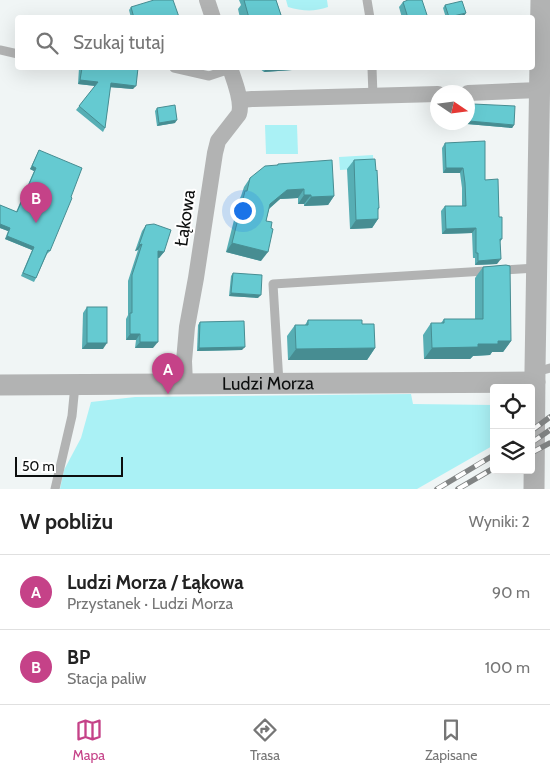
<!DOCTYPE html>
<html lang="pl">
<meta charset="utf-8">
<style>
:root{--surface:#fff;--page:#f6f6f6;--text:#222;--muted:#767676;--line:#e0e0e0;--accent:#c54288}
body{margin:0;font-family:Cabin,sans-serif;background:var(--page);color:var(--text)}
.controls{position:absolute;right:15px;bottom:15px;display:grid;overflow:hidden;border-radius:5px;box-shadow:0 5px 20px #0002}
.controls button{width:45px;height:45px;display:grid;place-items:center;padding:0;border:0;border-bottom:1px solid var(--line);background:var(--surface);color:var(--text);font:25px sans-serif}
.compass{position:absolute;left:430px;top:85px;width:45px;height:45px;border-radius:50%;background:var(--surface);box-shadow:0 5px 20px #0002;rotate:103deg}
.scale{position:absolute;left:15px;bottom:12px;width:108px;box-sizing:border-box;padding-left:5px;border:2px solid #0c0e0e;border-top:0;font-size:14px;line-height:18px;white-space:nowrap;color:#0c0e0e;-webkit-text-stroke:4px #fff;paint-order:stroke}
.you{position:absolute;left:242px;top:210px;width:18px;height:18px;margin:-12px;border:4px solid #fff;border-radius:50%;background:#1a73e8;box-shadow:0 0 0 8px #1a73e833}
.badge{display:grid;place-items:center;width:32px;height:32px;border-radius:50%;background:var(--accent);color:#fff;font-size:16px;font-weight:700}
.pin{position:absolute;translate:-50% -41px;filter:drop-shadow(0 1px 2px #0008)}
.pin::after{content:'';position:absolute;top:26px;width:18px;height:15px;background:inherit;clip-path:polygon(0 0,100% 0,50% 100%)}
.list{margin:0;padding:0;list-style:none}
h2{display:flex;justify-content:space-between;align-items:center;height:65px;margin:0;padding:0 20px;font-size:21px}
h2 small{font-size:16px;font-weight:400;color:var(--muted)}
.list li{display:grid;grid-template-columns:32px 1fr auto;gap:15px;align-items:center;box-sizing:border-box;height:75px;padding:0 20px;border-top:1px solid var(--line)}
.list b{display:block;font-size:19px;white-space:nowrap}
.list p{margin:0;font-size:16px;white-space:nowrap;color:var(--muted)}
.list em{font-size:16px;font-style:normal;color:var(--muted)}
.icon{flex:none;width:28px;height:28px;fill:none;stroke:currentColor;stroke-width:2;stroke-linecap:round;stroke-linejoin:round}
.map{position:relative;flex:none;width:550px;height:489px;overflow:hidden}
.search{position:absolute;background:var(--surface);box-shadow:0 5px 20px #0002;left:15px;right:15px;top:15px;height:55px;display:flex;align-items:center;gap:12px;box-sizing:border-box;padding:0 18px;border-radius:5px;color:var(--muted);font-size:19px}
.sheet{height:215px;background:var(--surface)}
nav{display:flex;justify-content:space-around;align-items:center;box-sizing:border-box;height:70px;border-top:1px solid var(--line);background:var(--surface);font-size:14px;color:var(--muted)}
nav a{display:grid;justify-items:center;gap:2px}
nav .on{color:var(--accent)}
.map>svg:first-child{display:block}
.green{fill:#aaf1f5}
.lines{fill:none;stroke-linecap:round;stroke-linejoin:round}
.service{stroke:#b2b3b3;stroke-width:9}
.minor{stroke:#b2b3b3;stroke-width:16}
.tertiary{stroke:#b2b3b3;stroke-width:21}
.rail-casing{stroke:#818484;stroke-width:5.5}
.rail{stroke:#fff;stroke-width:4;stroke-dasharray:11;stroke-linecap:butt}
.wall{fill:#57aeb4}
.shaded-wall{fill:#478d92}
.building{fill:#65cad1;stroke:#478d92}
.labels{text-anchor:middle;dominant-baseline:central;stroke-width:4;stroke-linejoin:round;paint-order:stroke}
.street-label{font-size:18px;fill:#0c0e0e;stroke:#fff}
</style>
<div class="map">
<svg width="550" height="489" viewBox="0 0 550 489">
<rect width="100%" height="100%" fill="#f0f5f5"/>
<g class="green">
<path d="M286 0H327L328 7C314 12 302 11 288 7Z"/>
<path d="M265 125H297L298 154H266Z"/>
<path d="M373 155 374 168 340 170 339 157Z"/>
<path d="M411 394 413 404 494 405V445L417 489H60L64 470 81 438 91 402 135 397Z"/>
</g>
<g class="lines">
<g class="service">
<path d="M367 0 370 18"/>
<path d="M0 50 18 54"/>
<path d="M174 68 209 76 230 69"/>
<path d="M372 68 373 96"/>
<path d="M535 370H543L550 368"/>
<path d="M279 383 273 284 536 268"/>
<path d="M55 489 72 416 75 385"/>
</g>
<g class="minor">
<path d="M207 0 213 18"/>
<path d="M468 93 539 90"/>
<path d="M240 100 252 99 438 94"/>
<path d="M185 383 184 361 187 327 196 278 215 153 218 141 239 114C243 101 234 80 230 68"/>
</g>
<g class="tertiary">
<path id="s1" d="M0 385 535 382"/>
<path d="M534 489 535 370 541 0"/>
</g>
<g class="rail-casing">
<g id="rail">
<path d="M531 431 550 417"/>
<path d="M531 443 550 430"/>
<path d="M531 453 550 443"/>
<path d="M437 489 494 455"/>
<path d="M458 489 494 468"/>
</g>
</g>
<use href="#rail" class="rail"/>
</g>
<g class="wall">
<path d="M239 0H276L282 18H240L238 9 241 5Z"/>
<path d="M403 2 428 18H402L399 7Z"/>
<path d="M445 5 464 16 459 18H446L443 8Z"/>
<path d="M131 7 178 18H131L129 10Z"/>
<path d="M79 68H138L133 89 110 87 105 128 103 132 76 110 95 86 78 84Z"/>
<path d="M259 68H320L264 72Z"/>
<path d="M473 104 514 125 512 128 467 124 468 114 470 111H471V107Z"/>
<path d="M157 108 175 123 157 126 155 111Z"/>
<path d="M445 143 485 180 499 217 502 239 500 242 497 264 475 265V258H473L472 233 442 234 441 211 445 206H462V188L460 173H443L442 148Z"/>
<path d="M39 150 50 251 47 254 36 278 34 282 21 276 32 250 5 239 8 231 0 228V205L16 212 34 171 30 169Z"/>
<path d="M354 160 379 208 378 210V219L372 228 350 229 347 169Z"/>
<path d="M278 164 334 196 328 205 304 206V204H298V198L280 199 269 209 266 221 261 261 226 252 239 200 241 196 244 187 250 178 277 165Z"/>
<path d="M146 225 164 252 159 258H158L153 348H135L136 340H126V319L128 315V281L138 250 135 251 142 231Z"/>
<path d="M483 267 511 341 503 352H492L490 355 473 356 470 359H424L423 335 431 323H441L444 319H475V278Z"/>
<path d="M233 273 258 298 229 296 231 276Z"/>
<path d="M87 307 103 349H82L83 313Z"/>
<path d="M308 320 362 324 375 348 367 360H288L287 336 295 325H305Z"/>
<path d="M200 322 242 350 197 351 198 325Z"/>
</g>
<g class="shaded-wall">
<path d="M466 13 464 16 459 18H449Z"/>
<path d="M266 68H320L264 72Z"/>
<path d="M80 80 98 82 96 86 78 84Z"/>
<path d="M111 83 136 86 133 89 108 87Z"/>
<path d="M177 120 175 123 157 126 159 123Z"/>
<path d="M469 121 514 125 512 128 467 124Z"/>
<path d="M32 166 36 168 34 171 30 169Z"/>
<path d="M446 168H463L460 173H443Z"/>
<path d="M304 189 298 198 280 199 264 213 270 204 287 190Z"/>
<path d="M304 195H311L304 204H298Z"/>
<path d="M334 196 328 205 304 206 311 197Z"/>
<path d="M378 219 372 228 350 229 356 220Z"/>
<path d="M0 224 10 228 8 231 0 228Z"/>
<path d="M476 228 472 233 442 234 446 229Z"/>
<path d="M7 236 34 247 32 250 5 239Z"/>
<path d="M232 243 268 252 261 261 226 252Z"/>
<path d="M142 244 138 250 135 251 139 245Z"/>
<path d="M158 251 164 252 159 258 154 257Z"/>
<path d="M501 259 497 264 475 265 478 261Z"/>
<path d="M231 293 261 295 258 298 229 296Z"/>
<path d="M130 334H140L136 340H126Z"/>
<path d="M498 341H511L503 352H492L490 355 473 356 470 359H424L432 348 478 344Z"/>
<path d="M140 342H158L153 348H135Z"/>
<path d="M87 343H107L103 349H82Z"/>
<path d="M245 347 242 350 197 351 199 348Z"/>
<path d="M375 348 367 360H288L296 349Z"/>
</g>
<g class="building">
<path d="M154 0H173L179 17 134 18 131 7Z"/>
<path d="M244 0H276L282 18H249Z"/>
<path d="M408 0H422L428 18H408L403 2Z"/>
<path d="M462 1 466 13 449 17 445 5Z"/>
<path d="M82 68H138L136 86 111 83 105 128 79 106 98 82 80 80Z"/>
<path d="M473 104 515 106 514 125 469 121 470 111H473Z"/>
<path d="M175 105 177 120 159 123 157 108Z"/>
<path d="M485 141V180L498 179 499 217H502V239H500L501 259 478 261V253H476V228L446 229 445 206H466L465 183 463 168H446L445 143Z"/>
<path d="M39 150 82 168 71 197 72 198 50 251 48 250 36 278 23 273 34 247 7 236 10 228 0 224V205L17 212 36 168 32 166Z"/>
<path d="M375 159 376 171 377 170 379 208H378V219L356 220 354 160Z"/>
<path d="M332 160 334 196 311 197V195H304V189L287 190 270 204 266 221 272 222 271 228 273 229 268 252 232 243 245 191H247L250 178 265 166 278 165V164Z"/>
<path d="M154 224 171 230 164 252 158 251V342H140V334H130V313H132V275L142 244 139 245 146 225Z"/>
<path d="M506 265 510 266 511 341H498V344H478V347L432 348 431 323H444V319H483V267Z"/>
<path d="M233 273 262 275 261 295 231 293Z"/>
<rect x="87" y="307" width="20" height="36"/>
<path d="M308 320H362V324H374L375 348 296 349 295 325H308Z"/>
<path d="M244 321 245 347 199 348 200 322Z"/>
</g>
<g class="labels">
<g class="street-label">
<text transform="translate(185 218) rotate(-82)">Łąkowa</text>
<text stroke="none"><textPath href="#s1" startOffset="268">Ludzi Morza</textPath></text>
</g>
</g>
</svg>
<div class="controls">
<button><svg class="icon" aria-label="locate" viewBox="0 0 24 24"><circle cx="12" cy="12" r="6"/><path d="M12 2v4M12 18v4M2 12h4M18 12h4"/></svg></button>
<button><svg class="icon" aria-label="layers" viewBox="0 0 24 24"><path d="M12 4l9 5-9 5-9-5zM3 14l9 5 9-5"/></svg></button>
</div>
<svg class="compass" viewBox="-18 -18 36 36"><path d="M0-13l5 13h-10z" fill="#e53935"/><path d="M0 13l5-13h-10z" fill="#767676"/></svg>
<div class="scale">50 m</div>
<div class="you"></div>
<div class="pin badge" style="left:168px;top:394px">A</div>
<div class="pin badge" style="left:36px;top:223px">B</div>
<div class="search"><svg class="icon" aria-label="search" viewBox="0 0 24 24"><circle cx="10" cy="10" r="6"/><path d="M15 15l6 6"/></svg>Szukaj tutaj</div>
</div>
<section class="sheet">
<h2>W pobliżu<small>Wyniki: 2</small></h2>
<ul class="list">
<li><span class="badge">A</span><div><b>Ludzi Morza / Łąkowa</b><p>Przystanek · Ludzi Morza</p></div><em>90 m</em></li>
<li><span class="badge">B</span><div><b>BP</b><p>Stacja paliw</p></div><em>100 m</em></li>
</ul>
</section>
<nav>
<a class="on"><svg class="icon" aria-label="map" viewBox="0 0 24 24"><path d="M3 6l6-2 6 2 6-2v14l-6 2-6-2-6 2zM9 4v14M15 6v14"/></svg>Mapa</a>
<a><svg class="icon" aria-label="directions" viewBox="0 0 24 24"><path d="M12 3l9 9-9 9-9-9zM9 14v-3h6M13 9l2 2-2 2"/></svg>Trasa</a>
<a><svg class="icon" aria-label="saved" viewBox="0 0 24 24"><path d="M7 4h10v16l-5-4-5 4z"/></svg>Zapisane</a>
</nav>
